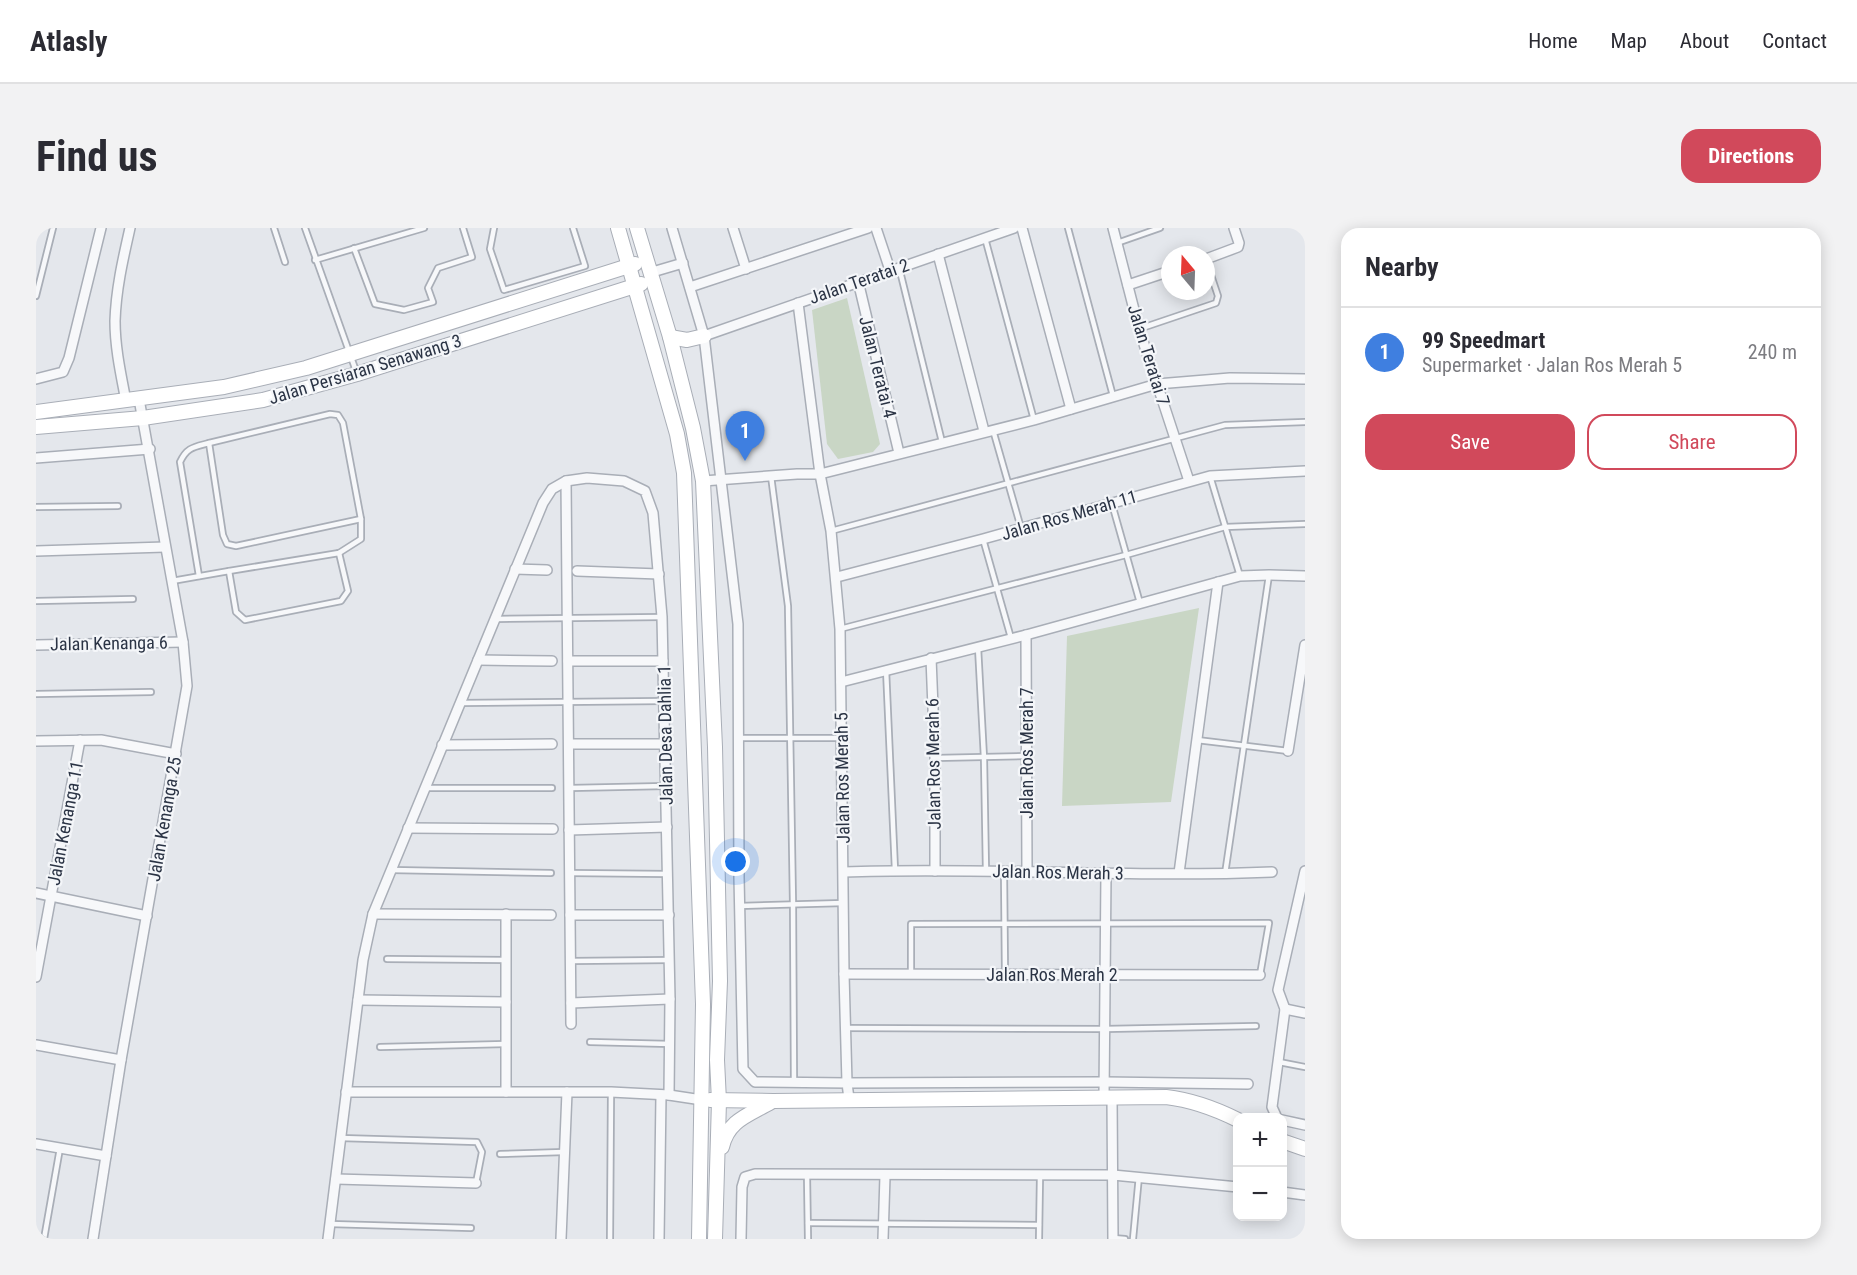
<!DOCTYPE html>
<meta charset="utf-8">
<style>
:root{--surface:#fff;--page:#f2f2f3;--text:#2b2b33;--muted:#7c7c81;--line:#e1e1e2;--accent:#d1495b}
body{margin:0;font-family:"Roboto Condensed",sans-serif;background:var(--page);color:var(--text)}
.controls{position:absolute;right:18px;bottom:18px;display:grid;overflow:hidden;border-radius:12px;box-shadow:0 3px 15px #0003}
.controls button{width:54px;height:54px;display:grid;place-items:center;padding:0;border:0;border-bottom:2px solid var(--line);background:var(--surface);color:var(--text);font:30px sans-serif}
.compass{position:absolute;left:1125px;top:18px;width:54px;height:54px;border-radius:50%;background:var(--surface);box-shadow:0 3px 15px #0003;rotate:341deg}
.you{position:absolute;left:700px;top:634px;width:21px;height:21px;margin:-15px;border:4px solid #fff;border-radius:50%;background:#1a73e8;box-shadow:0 0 0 9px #1a73e833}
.badge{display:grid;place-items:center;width:39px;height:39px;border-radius:50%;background:var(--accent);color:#fff;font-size:20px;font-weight:700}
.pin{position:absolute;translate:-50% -50px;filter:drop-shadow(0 2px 3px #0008)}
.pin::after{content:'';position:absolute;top:32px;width:21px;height:18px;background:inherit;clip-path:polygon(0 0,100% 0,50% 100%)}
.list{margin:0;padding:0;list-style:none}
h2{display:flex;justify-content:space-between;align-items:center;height:78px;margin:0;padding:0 24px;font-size:26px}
h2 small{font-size:20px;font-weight:400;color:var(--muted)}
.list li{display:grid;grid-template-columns:39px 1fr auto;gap:18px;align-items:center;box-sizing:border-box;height:90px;padding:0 24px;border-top:2px solid var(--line)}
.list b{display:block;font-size:22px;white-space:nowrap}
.list p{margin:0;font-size:20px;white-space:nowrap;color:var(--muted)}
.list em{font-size:20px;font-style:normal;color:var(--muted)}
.actions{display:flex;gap:12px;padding:18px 24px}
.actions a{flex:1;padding:14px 0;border:2px solid var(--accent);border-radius:18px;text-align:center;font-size:21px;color:var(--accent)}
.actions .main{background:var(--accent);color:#fff}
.map{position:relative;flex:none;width:1269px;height:1011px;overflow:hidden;border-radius:18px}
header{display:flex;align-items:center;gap:36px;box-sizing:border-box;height:84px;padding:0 30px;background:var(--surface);border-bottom:2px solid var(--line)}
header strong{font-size:28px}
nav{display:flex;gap:33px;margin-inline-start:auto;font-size:21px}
.intro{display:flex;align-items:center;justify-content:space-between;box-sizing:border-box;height:144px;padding:0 36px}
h1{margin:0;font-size:42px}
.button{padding:15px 27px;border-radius:18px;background:var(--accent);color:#fff;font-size:21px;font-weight:700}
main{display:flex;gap:36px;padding:0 36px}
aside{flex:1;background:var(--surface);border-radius:18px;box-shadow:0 3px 15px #0003}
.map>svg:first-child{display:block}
.green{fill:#c9d6c5}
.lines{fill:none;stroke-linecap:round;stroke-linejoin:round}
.lane-casing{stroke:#a9aeb7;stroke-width:8}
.street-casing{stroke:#a9aeb7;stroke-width:12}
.secondary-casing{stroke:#a9aeb7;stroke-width:16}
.lane{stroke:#f7f8fa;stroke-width:4.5}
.street{stroke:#f7f8fa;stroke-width:9}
.secondary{stroke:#fff;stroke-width:14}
.labels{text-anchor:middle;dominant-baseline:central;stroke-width:4.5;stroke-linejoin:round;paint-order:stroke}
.street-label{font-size:18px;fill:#2b3445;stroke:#f4f6f9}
</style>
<header>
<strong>Atlasly</strong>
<nav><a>Home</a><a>Map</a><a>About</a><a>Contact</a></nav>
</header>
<div class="intro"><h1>Find us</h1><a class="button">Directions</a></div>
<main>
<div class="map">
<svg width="1269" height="1011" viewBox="0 0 1269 1011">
<rect width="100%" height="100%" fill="#e4e7ec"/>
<g class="green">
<path d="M811 70 844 216 837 224 802 231 791 216 776 82Z"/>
<path d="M1163 380 1135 574 1026 578 1031 408Z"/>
</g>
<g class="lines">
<g class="lane-casing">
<g id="lane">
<path d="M238 0 249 34"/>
<path d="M269 0 320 143"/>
<path d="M458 0 454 21 468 62 549 38 537 0"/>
<path d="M1032 0 1077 168"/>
<path d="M949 10 998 192"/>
<path d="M1081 15 1124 0"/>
<path d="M318 20 339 76 368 82 397 74 392 60 402 40 436 29 427 0"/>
<path d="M279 32 388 0"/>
<path d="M863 39 906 214"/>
<path d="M0 68 17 0"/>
<path d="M1103 101 1180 75 1182 68 1170 32"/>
<path d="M957 202 985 300"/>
<path d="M173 215 187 307 191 316 200 318 325 291"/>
<path d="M735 248 752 378 757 676 758 854"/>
<path d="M1174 248 1204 348"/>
<path d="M1076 276 1104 375"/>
<path d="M0 279 82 278"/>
<path d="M795 303 1189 197 1269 194"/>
<path d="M947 311 975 410"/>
<path d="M163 348 144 234C151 219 158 219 173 215L294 186 302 187 307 195 325 291V311L303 325 193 343"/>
<path d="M136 353 193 343 200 384 209 392 305 373 312 363 303 325"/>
<path d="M0 373 97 371"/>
<path d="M460 391 626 389"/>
<path d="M804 401 1090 327 1189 299 1269 296"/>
<path d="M942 419 948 530 950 643"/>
<path d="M850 441 859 642"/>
<path d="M0 466 115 464"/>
<path d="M424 475 628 473"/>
<path d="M702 510H804"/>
<path d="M1161 512 1252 523"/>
<path d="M899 530 990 528"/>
<path d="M390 560H516"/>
<path d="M534 560 630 558"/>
<path d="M355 642 515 645"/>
<path d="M968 643 969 745"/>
<path d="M534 645 632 646"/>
<path d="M1189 646 1233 347"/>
<path d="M703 678 808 675"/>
<path d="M351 731 470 732"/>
<path d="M535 733 634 732"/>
<path d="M875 746V696L1233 695 1224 747"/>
<path d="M810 800 1069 801 1220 798"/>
<path d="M554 814 635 816"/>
<path d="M344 819 470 816"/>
<path d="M1243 834 1269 839"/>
<path d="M304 910 441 914 446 924 440 955"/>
<path d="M464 926 528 924"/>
<path d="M771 947 772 1011"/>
<path d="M772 995 1003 997"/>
<path d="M294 996 435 1000"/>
<path d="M1077 1010 1089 1011"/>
<path d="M8 1011 24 920"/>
<path d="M574 1011 575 864"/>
<path d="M1003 1011 1004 948"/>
<path d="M1097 1011 1103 948"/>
</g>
</g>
<g class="street-casing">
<g id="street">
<path d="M636 0 668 108 702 396 703 649 707 841 719 854 811 855 813 871"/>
<path d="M697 0 710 41"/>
<path d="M840 0 854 42"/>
<path d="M986 0 1035 181"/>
<path d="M1077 0 1103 101 1153 253"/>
<path d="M902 26 948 203"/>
<path d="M1170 31 1202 19 1203 15 1198 0"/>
<path d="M613 45 647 35"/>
<path d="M822 53 863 225"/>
<path d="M1092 57 1134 43"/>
<path d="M654 59 832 0"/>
<path d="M762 75 784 246 795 303 804 401 808 746 811 855 1069 854 1212 856"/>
<path d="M668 108 978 0"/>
<path d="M0 151 27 144 33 130 65 0"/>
<path d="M90 173C85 147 79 120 79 93 80 61 87 31 94 0"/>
<path d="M0 230 114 221"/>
<path d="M530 253 535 796"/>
<path d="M667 253 761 246H784L998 192 1121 156 1194 150 1269 151"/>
<path d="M0 323 129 319"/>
<path d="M479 341 511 342"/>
<path d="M541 343 623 346"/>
<path d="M801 349 947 311 1174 248 1269 243"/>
<path d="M990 407 991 643"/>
<path d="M0 417 147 414"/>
<path d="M895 430 899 530V643"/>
<path d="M442 432 516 433"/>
<path d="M532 433H627"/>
<path d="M805 454 990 407 1204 348 1233 347 1269 348"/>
<path d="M0 513 65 512 140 526"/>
<path d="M533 516H629"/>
<path d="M406 517 516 516"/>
<path d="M1252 523 1269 417"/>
<path d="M372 600 517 601"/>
<path d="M533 602 631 599"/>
<path d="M808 644C951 639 1094 650 1236 644"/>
<path d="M1143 645 1182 354"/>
<path d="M0 665 111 688"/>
<path d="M337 686 515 687"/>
<path d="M534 687H633"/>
<path d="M808 746 1224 747"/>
<path d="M0 749 44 512"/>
<path d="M322 772 470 774"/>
<path d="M535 775 634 771"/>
<path d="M1249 781 1269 785"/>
<path d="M0 817 85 832"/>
<path d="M310 864H575L633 867 666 872"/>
<path d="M470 864V686"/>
<path d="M1068 869 1070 645"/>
<path d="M1076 869 1077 1011"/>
<path d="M1241 890 1236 879 1249 781 1242 762 1269 643"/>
<path d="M1246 892 1269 897"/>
<path d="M0 916 70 928"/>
<path d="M300 951 440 955"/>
<path d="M1246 964 1269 967"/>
<path d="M57 1011 85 832 151 458 147 414 103 171"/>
<path d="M292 1011 327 732 337 686 507 275 516 261 530 253 551 250 588 253 609 263 617 285 626 389 634 771 633 867"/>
<path d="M525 1011 531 864"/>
<path d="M623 1011 625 867"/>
<path d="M705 1011 706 959 709 949 719 946 1077 947 1202 959"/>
<path d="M847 1011 849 948"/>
</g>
</g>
<g class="secondary-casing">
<g id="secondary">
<path d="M582 0 641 206 648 245 667 776 663 1011"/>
<path d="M601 0 634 109 657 200 667 253 679 519 684 753 681 832 683 873 679 1011"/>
<path d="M634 109 651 112 668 108"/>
<path d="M0 184 188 159 270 140 599 36"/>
<path d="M0 199 107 190 227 172 321 146 605 56"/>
<path d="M674 872 737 873 1130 869C1156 872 1178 880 1202 892"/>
<path d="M1246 913 1269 921"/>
<path d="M686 919C692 892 713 887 735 874"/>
</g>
</g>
<use href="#lane" class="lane"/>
<use href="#street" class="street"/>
<use href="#secondary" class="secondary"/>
</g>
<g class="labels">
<g class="street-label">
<text transform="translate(823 53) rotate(-19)">Jalan Teratai 2</text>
<text transform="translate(1113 127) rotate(73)">Jalan Teratai 7</text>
<text transform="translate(842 139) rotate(76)">Jalan Teratai 4</text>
<text transform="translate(329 141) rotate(-17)">Jalan Persiaran Senawang 3</text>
<text transform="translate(1033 287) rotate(-16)">Jalan Ros Merah 11</text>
<text transform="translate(73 415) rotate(-1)">Jalan Kenanga 6</text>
<text transform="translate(629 507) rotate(-91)">Jalan Desa Dahlia 1</text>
<text transform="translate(990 525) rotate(-90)">Jalan Ros Merah 7</text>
<text transform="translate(897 536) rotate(-91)">Jalan Ros Merah 6</text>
<text transform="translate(806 550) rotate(-91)">Jalan Ros Merah 5</text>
<text transform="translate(128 591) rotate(-80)">Jalan Kenanga 25</text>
<text transform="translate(29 595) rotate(-79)">Jalan Kenanga 11</text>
<text transform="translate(1022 644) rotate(1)">Jalan Ros Merah 3</text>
<text x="1016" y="746">Jalan Ros Merah 2</text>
</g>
</g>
</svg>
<div class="controls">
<button>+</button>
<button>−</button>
</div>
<svg class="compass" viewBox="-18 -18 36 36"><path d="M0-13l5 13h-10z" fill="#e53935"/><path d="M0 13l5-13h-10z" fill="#7c7c81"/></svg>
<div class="you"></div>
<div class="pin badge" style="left:709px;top:233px;background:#3f7fe0">1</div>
</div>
<aside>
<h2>Nearby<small></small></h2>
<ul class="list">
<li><span class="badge" style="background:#3f7fe0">1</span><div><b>99 Speedmart</b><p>Supermarket · Jalan Ros Merah 5</p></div><em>240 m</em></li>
</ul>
<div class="actions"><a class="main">Save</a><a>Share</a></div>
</aside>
</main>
